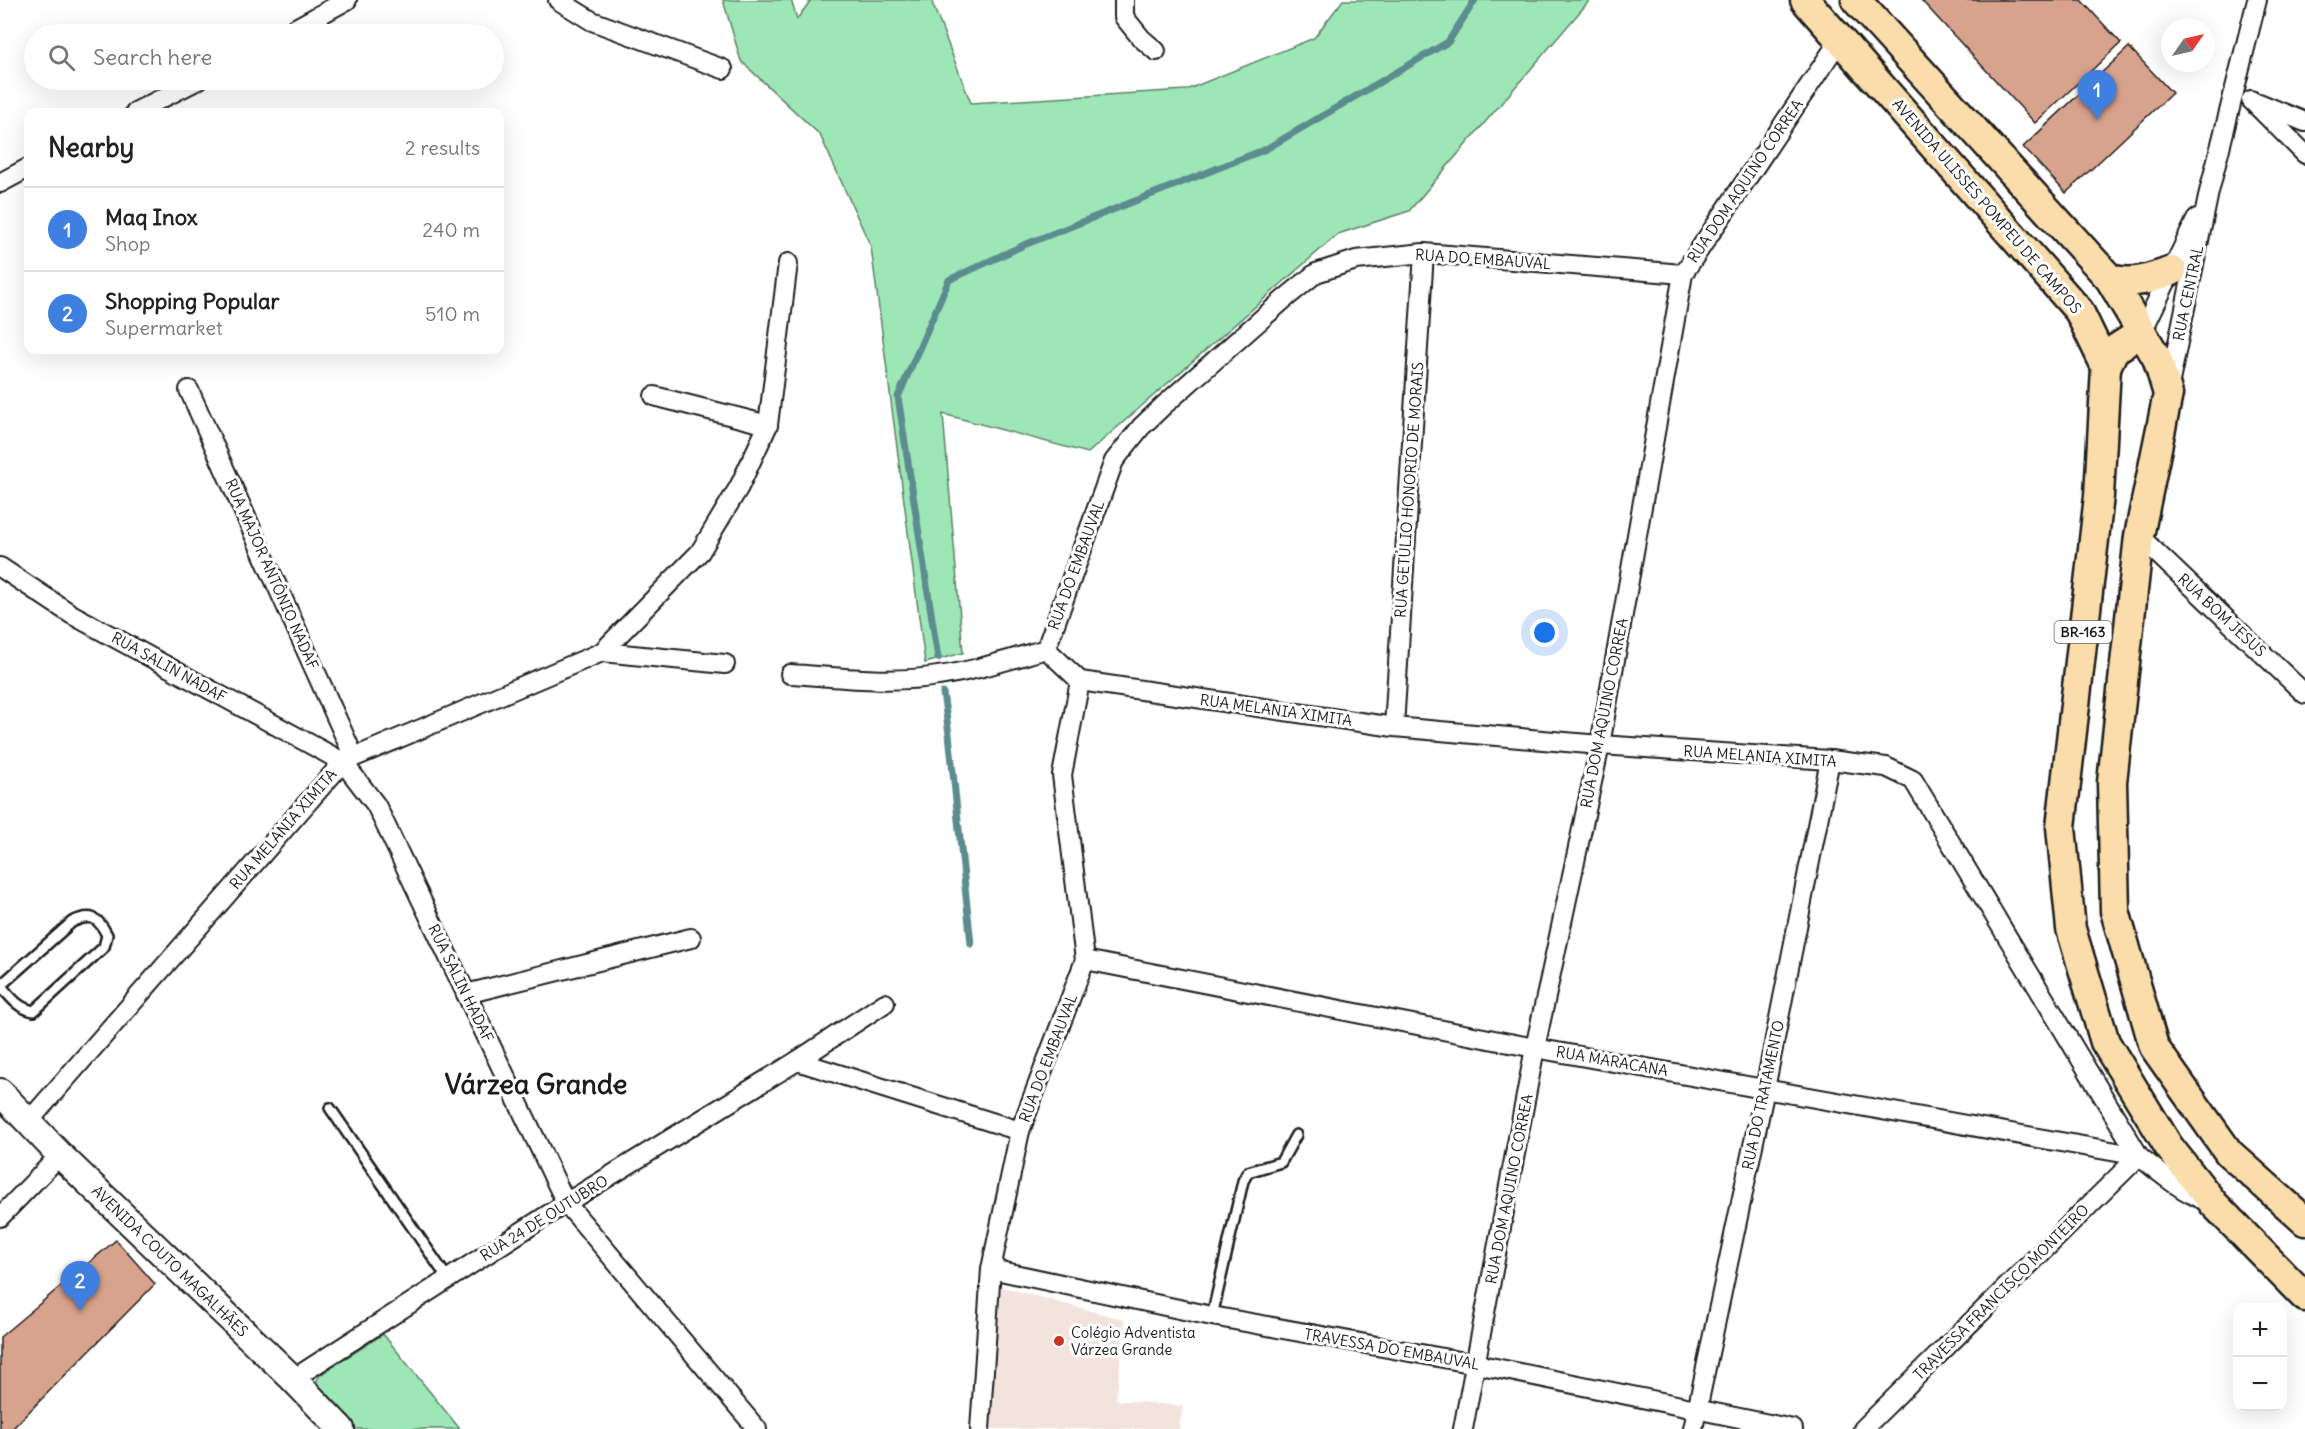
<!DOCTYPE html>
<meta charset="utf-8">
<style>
:root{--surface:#fff;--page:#f6f6f6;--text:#222;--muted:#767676;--line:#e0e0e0;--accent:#0b8043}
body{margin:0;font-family:Delius,sans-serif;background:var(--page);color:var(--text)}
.controls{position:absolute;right:18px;bottom:18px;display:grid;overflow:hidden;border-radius:12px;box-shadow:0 6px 24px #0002}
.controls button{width:54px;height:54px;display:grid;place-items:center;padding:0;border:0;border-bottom:2px solid var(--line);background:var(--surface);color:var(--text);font:30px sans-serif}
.compass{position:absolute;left:2161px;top:18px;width:54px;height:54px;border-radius:50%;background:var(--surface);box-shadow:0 6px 24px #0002;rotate:56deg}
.you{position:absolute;left:1545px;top:633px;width:21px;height:21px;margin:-15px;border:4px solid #fff;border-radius:50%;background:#1a73e8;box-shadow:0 0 0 9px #1a73e833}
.badge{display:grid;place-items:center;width:39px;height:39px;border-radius:50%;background:var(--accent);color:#fff;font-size:20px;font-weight:700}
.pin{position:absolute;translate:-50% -50px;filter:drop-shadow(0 2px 3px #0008)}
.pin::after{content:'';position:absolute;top:32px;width:21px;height:18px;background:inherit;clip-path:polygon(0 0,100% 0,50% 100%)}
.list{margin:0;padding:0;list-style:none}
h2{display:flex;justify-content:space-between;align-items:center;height:78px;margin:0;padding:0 24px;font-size:26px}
h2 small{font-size:20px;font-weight:400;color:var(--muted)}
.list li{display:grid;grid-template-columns:39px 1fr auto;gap:18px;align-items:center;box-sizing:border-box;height:84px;padding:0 24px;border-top:2px solid var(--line)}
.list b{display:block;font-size:22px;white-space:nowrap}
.list p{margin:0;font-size:20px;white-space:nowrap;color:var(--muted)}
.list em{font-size:20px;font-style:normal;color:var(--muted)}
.icon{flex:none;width:33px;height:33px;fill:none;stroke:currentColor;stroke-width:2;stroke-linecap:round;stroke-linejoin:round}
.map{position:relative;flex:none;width:2305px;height:1429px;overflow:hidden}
.search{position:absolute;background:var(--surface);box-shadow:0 6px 24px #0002;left:24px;top:24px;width:480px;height:66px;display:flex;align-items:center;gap:15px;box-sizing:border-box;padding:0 21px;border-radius:33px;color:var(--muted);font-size:22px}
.panel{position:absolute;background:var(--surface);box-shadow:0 6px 24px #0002;left:24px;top:108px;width:480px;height:246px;border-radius:12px}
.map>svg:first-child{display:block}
.built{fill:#f3e3dd}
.green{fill:#9de6b5;stroke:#5c8168;stroke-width:1.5}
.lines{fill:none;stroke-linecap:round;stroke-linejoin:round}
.stream{stroke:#5b8c90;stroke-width:7}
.building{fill:#d8a38d;stroke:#1c1c1c;stroke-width:1.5}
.lane-casing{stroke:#1c1c1c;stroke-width:14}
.street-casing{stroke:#1c1c1c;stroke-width:22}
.secondary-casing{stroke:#1c1c1c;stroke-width:30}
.primary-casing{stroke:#1c1c1c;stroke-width:33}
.lane{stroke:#fff;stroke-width:9}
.street{stroke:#fff;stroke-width:18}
.secondary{stroke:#fff;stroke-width:26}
.primary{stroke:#fbddab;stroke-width:28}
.poi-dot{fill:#c8321e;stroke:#fff;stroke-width:2}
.labels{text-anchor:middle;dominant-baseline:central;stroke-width:6;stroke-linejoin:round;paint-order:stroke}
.shield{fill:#fff;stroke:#606060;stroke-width:1.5}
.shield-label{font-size:14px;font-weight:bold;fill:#1c1c1c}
.street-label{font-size:15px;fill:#1c1c1c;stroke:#fff}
.poi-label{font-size:15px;fill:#1c1c1c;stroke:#fff;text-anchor:start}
.town-label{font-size:27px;font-weight:bold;fill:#1c1c1c;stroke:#fff}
</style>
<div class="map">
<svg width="2305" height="1429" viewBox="0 0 2305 1429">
<rect width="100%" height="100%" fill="#fff"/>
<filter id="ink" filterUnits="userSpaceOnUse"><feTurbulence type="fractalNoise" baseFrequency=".0167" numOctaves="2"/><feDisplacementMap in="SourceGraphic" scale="12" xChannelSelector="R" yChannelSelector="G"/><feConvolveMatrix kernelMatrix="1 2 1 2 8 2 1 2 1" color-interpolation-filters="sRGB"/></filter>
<g filter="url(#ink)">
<path class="built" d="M1002 1287 1125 1320 1116 1400 1183 1406 1179 1429H991V1362Z"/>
<g class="green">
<path d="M723 0H791L797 19 811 0H931L971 103 1186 90 1314 38 1343 0H1590L1409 211 1338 234 1088 453 943 414 963 653 925 663 871 247 820 135 741 61Z"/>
<path d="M383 1334 460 1429H354L319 1394C315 1386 315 1382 320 1375Z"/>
</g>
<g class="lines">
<g class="stream">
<path d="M938 658 898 397 949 280 1024 245 1266 149 1448 42 1475 0"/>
<path d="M943 693 949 734 971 944"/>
</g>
</g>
<g class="building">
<path d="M1921 0H2081L2121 43 2035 123Z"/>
<path d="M2129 47 2172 93 2066 193 2023 147Z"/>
<path d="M116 1240 155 1284 12 1429H0V1337Z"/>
</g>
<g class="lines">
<g class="lane-casing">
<g id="lane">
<path d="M0 986 72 922C91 913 98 917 107 935L104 947 34 1011C18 1008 11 998 1 986"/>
<path d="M330 1108 448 1279"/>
<path d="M1212 1316 1243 1181 1248 1172 1281 1162 1296 1135"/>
</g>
</g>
<g class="street-casing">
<g id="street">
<path d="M558 0 592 21 723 69"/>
<path d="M1124 0V17L1141 38 1156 51"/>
<path d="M285 34 347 0"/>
<path d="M2251 100 2305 154"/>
<path d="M2259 103 2305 122"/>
<path d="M135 112 198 80"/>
<path d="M0 183 28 168"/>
<path d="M2142 332 2197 218"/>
<path d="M2169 386 2209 192 2257 0"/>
<path d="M189 390 354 757"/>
<path d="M654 396 768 425"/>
<path d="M2139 536 2305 694"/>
<path d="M0 567 71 614 343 762 376 805 566 1203 757 1429"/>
<path d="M602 652 700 552 739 487 768 425 788 263"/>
<path d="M790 674C839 677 889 684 938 676 975 671 1011 659 1046 649"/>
<path d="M1080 681 1394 727 1600 745 1830 760 1886 767 1913 780 2139 1156C2160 1173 2181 1191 2206 1201"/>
<path d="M1080 681 1046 649 1114 461 1141 427 1163 406 1282 301 1316 273 1356 260 1424 253 1683 274"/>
<path d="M1394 727 1424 253"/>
<path d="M1085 960 1535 1048 2139 1156"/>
<path d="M466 994 691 938"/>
<path d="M797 1061 1020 1131"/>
<path d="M29 1121 343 762 602 652 725 664"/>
<path d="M0 1217 60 1155"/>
<path d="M991 1269 1212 1316 1476 1364 1793 1429"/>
<path d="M293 1379 566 1203 797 1061 885 1003"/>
<path d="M980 1429 991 1269 1020 1131 1085 960 1062 775 1080 681"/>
<path d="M1463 1429 1535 1048 1600 745 1683 274 1841 38"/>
<path d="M1693 1429 1765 1089 1830 760"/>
<path d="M1863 1429 2139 1156"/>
</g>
</g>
<g class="secondary-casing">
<path id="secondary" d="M0 1092 60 1155 293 1379 341 1429"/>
</g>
<g class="primary-casing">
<g id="primary">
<path d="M1805 0 2079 311 2106 367 2099 496 2061 827 2071 929 2105 1042 2169 1147 2214 1204 2305 1297"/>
<path d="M1856 0 2110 279 2157 358 2168 394 2139 536 2112 782 2115 911 2154 1047 2229 1153 2305 1221"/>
<path d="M2110 279C2133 285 2150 279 2172 271"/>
<path d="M2106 367 2114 350 2142 332"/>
</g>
</g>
<use href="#lane" class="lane"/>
<use href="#street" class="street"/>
<use href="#secondary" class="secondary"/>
<use href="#primary" class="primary"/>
</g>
</g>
<circle class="poi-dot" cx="1059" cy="1341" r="6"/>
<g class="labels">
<rect class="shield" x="2054.5" y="621" width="57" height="22" rx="4.5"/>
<g class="shield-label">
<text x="2083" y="632">BR-163</text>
</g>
<g class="street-label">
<text transform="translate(1745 181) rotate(-56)">RUA DOM AQUINO CORREA</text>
<text transform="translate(1987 206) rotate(49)">AVENIDA ULISSES POMPEU DE CAMPOS</text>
<text transform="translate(1483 259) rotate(4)">RUA DO EMBAUVAL</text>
<text transform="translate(2188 293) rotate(-78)">RUA CENTRAL</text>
<text transform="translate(1409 490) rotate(-86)">RUA GETÚLIO HONORIO DE MORAIS</text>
<text transform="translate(1076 565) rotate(-70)">RUA DO EMBAUVAL</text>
<text transform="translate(272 574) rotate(66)">RUA MAJOR ANTÔNIO NADAF</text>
<text transform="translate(2222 615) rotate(43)">RUA BOM JESUS</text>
<text transform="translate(169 667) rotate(29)">RUA SALIN NADAF</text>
<text transform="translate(1276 710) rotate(8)">RUA MELANIA XIMITA</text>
<text transform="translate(1604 713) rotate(-79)">RUA DOM AQUINO CORREA</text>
<text transform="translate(1760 756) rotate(4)">RUA MELANIA XIMITA</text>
<text transform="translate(283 829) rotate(-49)">RUA MELANIA XIMITA</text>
<text transform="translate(461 983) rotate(64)">RUA SALIN HADAF</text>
<text transform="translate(1048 1058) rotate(-69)">RUA DO EMBAUVAL</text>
<text transform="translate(1612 1061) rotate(10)">RUA MARACANA</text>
<text transform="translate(1763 1095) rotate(-78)">RUA DO TRATAMENTO</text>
<text transform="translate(1509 1189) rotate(-79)">RUA DOM AQUINO CORREA</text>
<text transform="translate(544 1218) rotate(-32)">RUA 24 DE OUTUBRO</text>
<text transform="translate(170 1261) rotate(44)">AVENIDA COUTO MAGALHÃES</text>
<text transform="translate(2001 1292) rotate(-45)">TRAVESSA FRANCISCO MONTEIRO</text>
<text transform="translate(1392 1349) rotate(10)">TRAVESSA DO EMBAUVAL</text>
</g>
<g class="poi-label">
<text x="1071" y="1332">Colégio Adventista<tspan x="1071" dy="17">Várzea Grande</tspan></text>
</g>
<g class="town-label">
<text x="536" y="1084">Várzea Grande</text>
</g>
</g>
</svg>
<div class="controls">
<button>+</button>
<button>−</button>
</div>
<svg class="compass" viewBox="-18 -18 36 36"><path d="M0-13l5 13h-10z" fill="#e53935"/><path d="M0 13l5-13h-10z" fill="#767676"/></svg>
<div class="you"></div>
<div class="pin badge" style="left:2097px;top:120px;background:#3f7fe0">1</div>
<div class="pin badge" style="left:80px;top:1311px;background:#3f7fe0">2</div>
<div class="search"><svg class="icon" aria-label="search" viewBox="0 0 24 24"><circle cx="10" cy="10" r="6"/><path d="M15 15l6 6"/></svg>Search here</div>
<section class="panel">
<h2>Nearby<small>2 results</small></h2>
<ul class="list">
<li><span class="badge" style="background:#3f7fe0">1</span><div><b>Maq Inox</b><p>Shop</p></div><em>240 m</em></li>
<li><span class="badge" style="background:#3f7fe0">2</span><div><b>Shopping Popular</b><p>Supermarket</p></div><em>510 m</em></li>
</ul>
</section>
</div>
